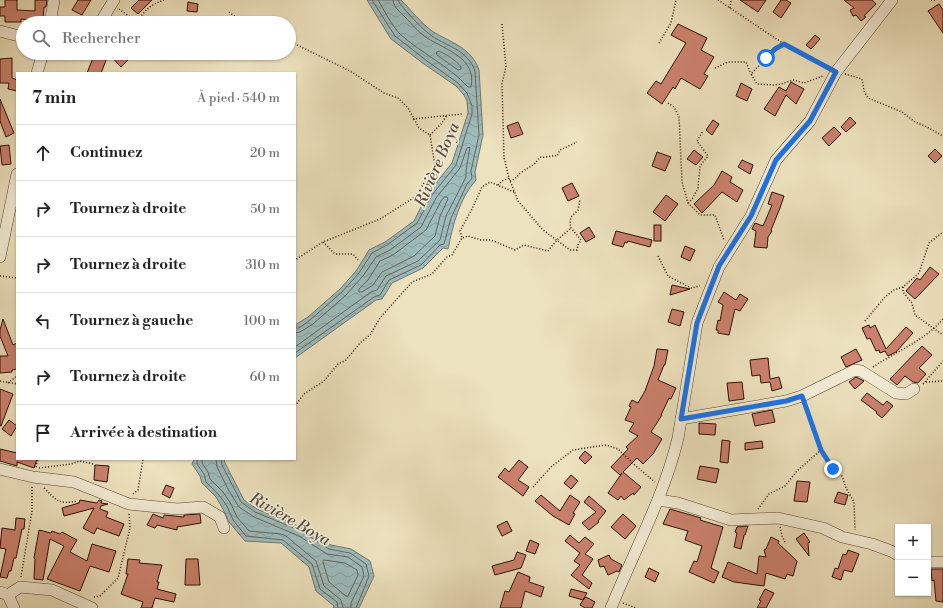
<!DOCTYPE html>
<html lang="fr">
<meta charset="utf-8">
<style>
:root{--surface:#fff;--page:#f2f2f2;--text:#222;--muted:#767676;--line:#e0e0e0}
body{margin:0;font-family:"Libre Bodoni",serif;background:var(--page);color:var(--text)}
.controls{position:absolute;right:12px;bottom:12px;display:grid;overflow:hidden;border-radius:0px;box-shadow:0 1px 3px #0004}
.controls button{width:36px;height:36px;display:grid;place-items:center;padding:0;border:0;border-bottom:1px solid var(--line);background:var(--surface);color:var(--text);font:20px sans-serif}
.stop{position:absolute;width:12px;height:12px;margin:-9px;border:3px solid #1a73e8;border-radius:50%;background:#fff}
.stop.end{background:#1a73e8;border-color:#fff;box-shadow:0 1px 4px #0008}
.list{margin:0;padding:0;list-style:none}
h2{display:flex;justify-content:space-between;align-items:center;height:52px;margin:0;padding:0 16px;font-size:17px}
h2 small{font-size:13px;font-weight:400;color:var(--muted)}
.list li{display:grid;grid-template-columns:26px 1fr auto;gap:12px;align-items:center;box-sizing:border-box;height:56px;padding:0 16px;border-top:1px solid var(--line)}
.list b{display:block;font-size:15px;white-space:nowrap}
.list em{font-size:13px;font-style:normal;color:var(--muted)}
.icon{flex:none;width:22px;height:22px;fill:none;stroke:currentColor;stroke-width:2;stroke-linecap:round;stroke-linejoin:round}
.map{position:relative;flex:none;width:943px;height:608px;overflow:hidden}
.search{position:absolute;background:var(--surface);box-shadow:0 1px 3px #0004;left:16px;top:16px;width:280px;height:44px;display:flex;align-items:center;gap:10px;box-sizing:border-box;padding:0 14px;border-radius:22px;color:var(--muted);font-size:15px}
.panel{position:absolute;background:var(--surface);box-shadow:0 1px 3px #0004;left:16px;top:72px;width:280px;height:388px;border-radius:0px}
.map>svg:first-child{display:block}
.water{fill:url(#water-waves);stroke:#707672}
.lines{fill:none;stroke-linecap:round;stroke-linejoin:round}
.shore{stroke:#646560;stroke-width:1}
.building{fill:#cb816e;stroke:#2c0e03}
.minor-casing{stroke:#5c4332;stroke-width:12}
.path{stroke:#2c0e03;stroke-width:1.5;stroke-dasharray:1 2;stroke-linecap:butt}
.minor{stroke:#f3ecd5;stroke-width:11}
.route{stroke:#1a73e8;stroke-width:5}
.labels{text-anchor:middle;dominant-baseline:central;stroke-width:3.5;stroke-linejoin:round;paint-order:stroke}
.water-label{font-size:16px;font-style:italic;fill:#544b44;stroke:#f3ecd5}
</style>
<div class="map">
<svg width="943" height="608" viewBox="0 0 943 608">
<defs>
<pattern id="water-waves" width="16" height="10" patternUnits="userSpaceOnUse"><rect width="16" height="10" fill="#9dbcbc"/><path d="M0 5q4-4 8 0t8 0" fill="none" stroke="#87a0a0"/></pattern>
</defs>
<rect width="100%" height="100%" fill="#ede2be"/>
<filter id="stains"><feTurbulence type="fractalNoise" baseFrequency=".005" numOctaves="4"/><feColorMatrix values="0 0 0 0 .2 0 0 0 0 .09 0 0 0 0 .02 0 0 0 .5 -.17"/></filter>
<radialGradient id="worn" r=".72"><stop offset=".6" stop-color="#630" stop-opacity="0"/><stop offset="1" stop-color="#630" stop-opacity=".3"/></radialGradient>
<g class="water">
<path d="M367 0H401C410 9 422 24 432 31 451 43 471 47 479 70L483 135 475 172 476 180C459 199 453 225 448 249L443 248 423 268 392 283 382 299 376 300 295 358V325L308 317 340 289 356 271 369 250 385 242 414 221 428 193 452 163 468 113 467 101 464 95 456 86 424 64 391 39Z"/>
<path d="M194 459H224L225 463 244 500 257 509 303 528 331 545 351 549 370 561 374 576 359 608H333L334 606 316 591 309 567 281 543 245 541 229 522 223 509 216 497 202 483 200 476 192 464Z"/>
</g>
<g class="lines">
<g class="shore">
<path d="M378 0C384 10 392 26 400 34 421 53 449 66 468 87H471C477 58 446 50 427 38 419 33 412 24 405 17 400 12 394 8 393 0"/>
<path d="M437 52 439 51C447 55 456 60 461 67V69L458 70 437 55Z"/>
<path d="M445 197H447L448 199 440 216 435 236 414 256 382 272 373 285 362 292H359V289L368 280 380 261 393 255 426 230 441 201Z"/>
<path d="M295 328H299L310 320 342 292 359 273 372 253 387 245 417 223 432 195 456 165 472 114V106L467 93 458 83 427 61 395 36 372 0"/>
<path d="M295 333 300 332 313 324 346 295 363 276 376 257 390 250 421 227 436 198 460 168 467 148 470 147 466 170V177L446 216 440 240 418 261 386 276 377 290 371 292 295 347"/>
<path d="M295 353 374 297 380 295 389 280 421 265 440 245 444 244 451 218 467 184 472 178 471 171 479 135 475 71C467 48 445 47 428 33 418 25 409 14 400 4L398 0"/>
<path d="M197 459V464L204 474 206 482 219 495 227 506 233 520 246 536 283 540 312 564 320 589 337 602 338 608"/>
<path d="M202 459V463L208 472 210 479 223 492 231 504 237 517 249 531 281 534 286 536 316 561 324 586 341 600 343 608"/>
<path d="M216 459 217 467 229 491 239 507 254 517 299 536 327 554 348 557 362 567 364 576 351 603V608"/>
<path d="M221 459 222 465 241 502 255 512 301 531 329 549 350 553 366 564 369 576 356 608"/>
<path d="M324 560 345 563 357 570 358 575 348 596H346L329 582 323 562Z"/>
</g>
</g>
<g class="building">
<path d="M5 0H17V10L35 11V0H47L46 7H44L43 21 21 19V22H5V16H0V7H5Z"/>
<path d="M78 0H91L82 15 72 10Z"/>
<path d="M139 0H152L138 14 131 8Z"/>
<path d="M740 0H766L758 12Z"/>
<path d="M781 0H786L791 3 781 18 773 12Z"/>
<path d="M844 0H872L876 4 864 16 866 17 861 21 856 15 853 16 850 10 854 8Z"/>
<path d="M188 2 198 4 197 12 187 11Z"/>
<path d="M939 4 943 10V33L928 11Z"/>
<path d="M678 24 707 38 701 50 714 57 704 74 708 76 700 89 681 78 675 89 673 87 662 104 647 93 656 81 661 84 686 43 671 35Z"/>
<path d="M815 35 820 39 811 49 806 45Z"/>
<path d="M95 53 107 58 101 73H87Z"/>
<path d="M108 53H123L129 59 121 67Z"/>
<path d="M12 58V78L17 80V91L8 89 9 83H0V59Z"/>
<path d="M791 82 804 89 796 104 786 95 775 116 764 109 779 87 786 91Z"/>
<path d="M741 83 752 89 747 101 736 96Z"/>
<path d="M0 99 14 133 6 137 0 121Z"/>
<path d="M850 117 856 123 846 132 841 127Z"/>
<path d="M713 120 719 124 712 135 706 130Z"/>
<path d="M518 122 523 134 511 138 507 126Z"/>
<path d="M834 127 841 134 829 146 822 138Z"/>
<path d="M9 145 11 164 2 165 0 146Z"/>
<path d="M935 149 942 156 935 163 928 156Z"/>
<path d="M694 150 703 157 696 165 687 159Z"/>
<path d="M657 152 671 157 665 171 652 166Z"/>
<path d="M742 160 753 165 750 174 738 167Z"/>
<path d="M722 171 732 177 730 182 743 190 737 202 722 192 702 213 694 204 714 185Z"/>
<path d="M572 183 579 196 568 201 562 188Z"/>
<path d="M772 192 784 196 780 208 771 230 772 231 768 237 767 248 754 247 756 231 752 229 755 223 763 226 772 205 768 204Z"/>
<path d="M666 195 678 204 665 221 653 212Z"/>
<rect x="654" y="225" width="7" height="16"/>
<path d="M589 227 595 237 586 242 580 233Z"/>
<path d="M616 231 652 240 650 247 628 241 627 243 625 242 623 247 612 244Z"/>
<path d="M685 246 695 250 690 261 681 257Z"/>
<path d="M930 267 939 274 915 299 906 291 917 278 920 280Z"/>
<path d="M672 285 690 289 670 295Z"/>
<path d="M724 292 736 300 740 294 748 299 740 311 735 309 729 335 718 333V330H716L718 320 720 321 723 305 718 302Z"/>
<path d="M672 309 684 312 680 326 668 322Z"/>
<path d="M3 319 13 345 17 343V369L12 370V372L0 373V356H8L0 336V330Z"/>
<path d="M869 325 870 328 875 325 886 349 906 327 913 333 896 352 888 356 885 351 880 353 879 350 876 351 870 338 867 339 862 328Z"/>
<path d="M922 346 932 355 919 368 926 374 918 383 913 382 905 376 897 385 890 379Z"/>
<path d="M657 349 668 350 665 365H664L658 380 676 388 671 399 669 398 661 415H662L651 432 662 439 653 454 643 464 637 458 623 472 641 487 634 495 633 493 624 500 621 496 618 500 608 493 622 473 620 475 611 467 628 449 626 447 638 436 629 431 634 423 625 420 631 407 629 406 632 400 638 403 645 391 654 366Z"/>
<path d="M856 349 862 360 846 367 841 357Z"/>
<path d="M768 358 770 379 779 377 782 388 772 391 770 382 761 383 760 375 752 376 750 360Z"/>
<path d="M856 377 864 381 855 389 849 382Z"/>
<path d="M742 382 744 399 729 401 727 383Z"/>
<path d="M0 389 13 394 1 426H0Z"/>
<path d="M867 393 883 405 887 401 893 406 882 418 876 413 877 412 861 400Z"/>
<path d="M772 410 775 422 755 426 752 414Z"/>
<path d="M9 420 17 426 11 436 2 429Z"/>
<path d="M699 423 716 424 715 435 699 434Z"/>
<path d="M722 440 730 441 728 463 720 462Z"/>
<path d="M762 441 763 448 745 450V443Z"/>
<path d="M0 449 17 453V459H37L34 468 17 462V466L0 461Z"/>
<path d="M585 451 592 457 585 464 579 458Z"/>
<path d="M519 460 528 467 518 480 529 487 523 496 498 477 505 468 509 472Z"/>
<path d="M95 465 109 466 107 482 94 480Z"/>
<path d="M700 466 719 469 716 483 697 479Z"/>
<path d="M571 475 578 481 571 489 564 483Z"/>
<path d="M797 481 810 482 807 502 794 501Z"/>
<path d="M166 485 174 488 170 498 162 494Z"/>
<path d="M838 492 848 495 845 505 834 502Z"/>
<path d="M541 495 560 511 570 495 580 502 573 513 575 514 569 525 553 516 535 501Z"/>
<path d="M589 496 606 511 598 521 599 522 589 530 582 523 596 512 584 502Z"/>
<path d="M80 500 97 503 99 500 102 501 101 503 108 504 101 506 100 509 108 512 106 517 124 524 119 536 97 528 94 534 83 528 94 508 64 516 62 508 79 503Z"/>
<path d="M670 509 701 518 700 520 723 527 711 568 719 572 714 583 689 572 694 561 697 562 702 546 685 540 688 531 663 524Z"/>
<path d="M153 514 163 518 164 515 184 517V515L200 514 201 523 177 527V530L157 525 155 528 147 525Z"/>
<path d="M623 514 636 526 625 539 611 527Z"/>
<path d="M16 518 25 519 24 529H22L16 558H14L11 571H9L7 578 0 577 6 549 0 548 2 528 15 530Z"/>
<path d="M507 521 512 531 502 536 497 526Z"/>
<path d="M748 526 745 535H744L741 549 734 547 737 533 735 532 737 527Z"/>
<path d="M39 530 51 533 52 531 60 534 62 532 77 540 70 552 87 561 92 544 116 551 109 572 90 566 80 591 47 579 64 546 50 539 43 580 34 579 35 559 34 558Z"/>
<path d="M804 533 810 542 808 543 809 556 796 539Z"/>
<path d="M570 535 579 543 585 537 594 544 585 554 593 559 582 575 592 583 589 589 571 575 580 565 574 561 580 553 565 541Z"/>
<path d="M771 537 779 541 778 543 797 561 793 576 787 574 785 579 766 573 764 586 734 582 722 577 728 562 757 574 759 556 766 557 764 550 766 549Z"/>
<path d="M530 540 539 544 535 554 526 551Z"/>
<path d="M848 550 859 554 852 572 844 570 841 580 832 577 835 568 838 569 843 554 846 555Z"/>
<path d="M517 552 526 555 521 568 495 575 492 566 514 560Z"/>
<path d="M609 555 611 559 622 565 619 572 617 571 608 575 604 566 600 567 598 560Z"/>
<path d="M128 559 140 560 139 563 162 565 157 582H159L157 589 176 594 174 602 155 598 152 608H141L143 602 121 594 128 574H126Z"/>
<path d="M186 559H198L200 585H185Z"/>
<path d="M649 568 659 573 655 582 645 577Z"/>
<path d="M931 569H943V602L936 601 934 580 932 581Z"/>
<path d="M518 572 530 577 529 582 544 587 541 597 525 591 521 608H500L505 591 509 592Z"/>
<path d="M571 589 587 593 583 600 586 597 595 602 592 608H585L580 605 583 600 569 596Z"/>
<path d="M765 589 774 593 766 608H757L761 601 759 600Z"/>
</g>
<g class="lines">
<g class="minor-casing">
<g id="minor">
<path d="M50 23 54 0"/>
<path d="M100 23 114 0"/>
<path d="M0 31 23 37"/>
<path d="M37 73 43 53"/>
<path d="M0 257 17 174"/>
<path d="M681 419 786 401 802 396 855 370 861 371 896 393 906 394 914 389"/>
<path d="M0 469 33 477 74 482 129 504 177 509 203 507 220 517 224 528"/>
<path d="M658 500 678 503 731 520 778 518 823 528 842 537 872 544 891 551 898 555"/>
<path d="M928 562H943"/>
<path d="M0 592 8 595 14 608"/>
<path d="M8 595 20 587 52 590 92 608"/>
<path d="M611 608C634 551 664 497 678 438L697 323 719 267 751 216 776 160 810 121 836 72 892 0"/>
</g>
</g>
<g class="path">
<path d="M718 0 790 48 827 67"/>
<path d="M931 0H936"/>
<path d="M730 8 731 0"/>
<path d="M119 9 137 22C146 9 150 5 164 0"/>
<path d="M229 12 244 23"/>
<path d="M502 24 506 67 502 83 504 158 509 178 518 201 543 230 570 250H577L578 245 581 240 571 228 570 223 571 217 578 210 580 200"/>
<path d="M289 41 350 71 384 93 398 98 408 108 419 128 430 135 435 166 415 197 380 219 323 242 295 260"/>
<path d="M659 43 671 23 676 0"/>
<path d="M784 45 775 49 751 74 757 84 773 85 781 84 793 80 804 83 823 76"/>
<path d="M715 68 728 62H746L751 74"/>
<path d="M845 74 862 79 864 91 868 98 902 112 915 122 925 126 943 136"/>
<path d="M668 103 674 107 679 117 682 182 688 203 700 215H715L724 240"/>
<path d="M413 119 462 114"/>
<path d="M430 135 441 124 447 115"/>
<path d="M510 181C518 178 516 176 522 172 531 165 532 168 540 157 546 158 551 155 557 156L560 150 577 142"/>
<path d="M498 185 502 181 509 178"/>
<path d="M514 192 490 182 482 187 472 209 460 231 462 238 468 236 481 240H491L515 250 524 245 548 251 557 240 571 228"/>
<path d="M688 203 693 198 698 188 700 166 708 156 697 141 703 131"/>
<path d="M323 242 335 254H353L358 260"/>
<path d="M658 256 668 276 691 288 700 286"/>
<path d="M0 276 17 278"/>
<path d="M903 287V292L912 303 915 315 943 335"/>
<path d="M865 321 885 297 894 290 903 287 919 273 929 243 943 232"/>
<path d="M873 367C897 351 924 341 943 319"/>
<path d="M0 381 17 384"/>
<path d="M926 382 943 381"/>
<path d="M8 383 17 376"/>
<path d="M923 384 943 361"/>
<path d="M805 405 821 450 833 469 842 476 846 488 854 502 855 530"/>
<path d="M295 406 304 394 324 381 338 364 346 360 360 343 370 335 380 318 412 282 432 274 447 257 452 255 462 238"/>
<path d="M36 467 38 459"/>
<path d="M39 468 71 464 80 461 93 464"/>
<path d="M533 487 551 467 573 450 606 445 618 449 637 467 655 482"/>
<path d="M44 488C56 500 59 505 77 501"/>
<path d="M133 494 138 490 143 459"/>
<path d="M758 509 769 494 785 486 797 471 821 450"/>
<path d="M780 527 782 536 786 544"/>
<path d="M21 577 32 511V486"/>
<path d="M94 597 100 596 118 578 130 528 129 513"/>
<path d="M623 603 636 608"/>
</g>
<use href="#minor" class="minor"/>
</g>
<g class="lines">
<path class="route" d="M766 58 775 49 784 44 836 72 810 121 776 160 751 216 719 266 697 323 681 419 786 401 802 396 821 450 833 469"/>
</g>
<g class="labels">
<g class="water-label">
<text transform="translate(437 165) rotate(-67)">Rivière Boya</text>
<text transform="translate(290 519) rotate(30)">Rivière Boya</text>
</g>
</g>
<rect width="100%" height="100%" filter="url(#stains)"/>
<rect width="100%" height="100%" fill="url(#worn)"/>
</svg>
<div class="controls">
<button>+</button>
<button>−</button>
</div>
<div class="stop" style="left:766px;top:58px"></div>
<div class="stop end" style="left:833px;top:469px"></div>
<div class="search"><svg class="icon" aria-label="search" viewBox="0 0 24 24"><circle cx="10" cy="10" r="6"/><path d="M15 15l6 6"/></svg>Rechercher</div>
<section class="panel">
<h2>7 min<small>À pied · 540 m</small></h2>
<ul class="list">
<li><svg class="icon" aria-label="ahead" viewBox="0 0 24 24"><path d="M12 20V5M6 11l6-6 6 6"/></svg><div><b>Continuez</b></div><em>20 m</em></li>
<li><svg class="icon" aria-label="right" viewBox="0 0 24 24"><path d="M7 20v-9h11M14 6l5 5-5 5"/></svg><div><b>Tournez à droite</b></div><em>50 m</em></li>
<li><svg class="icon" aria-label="right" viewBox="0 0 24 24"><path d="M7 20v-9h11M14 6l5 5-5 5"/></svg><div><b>Tournez à droite</b></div><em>310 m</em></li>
<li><svg class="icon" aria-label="left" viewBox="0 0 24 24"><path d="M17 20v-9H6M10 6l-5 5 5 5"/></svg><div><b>Tournez à gauche</b></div><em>100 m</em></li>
<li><svg class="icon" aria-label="right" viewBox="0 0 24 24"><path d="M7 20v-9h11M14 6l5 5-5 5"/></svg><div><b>Tournez à droite</b></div><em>60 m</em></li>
<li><svg class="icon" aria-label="arrive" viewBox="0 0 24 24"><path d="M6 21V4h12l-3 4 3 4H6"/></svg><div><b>Arrivée à destination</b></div></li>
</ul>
</section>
</div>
